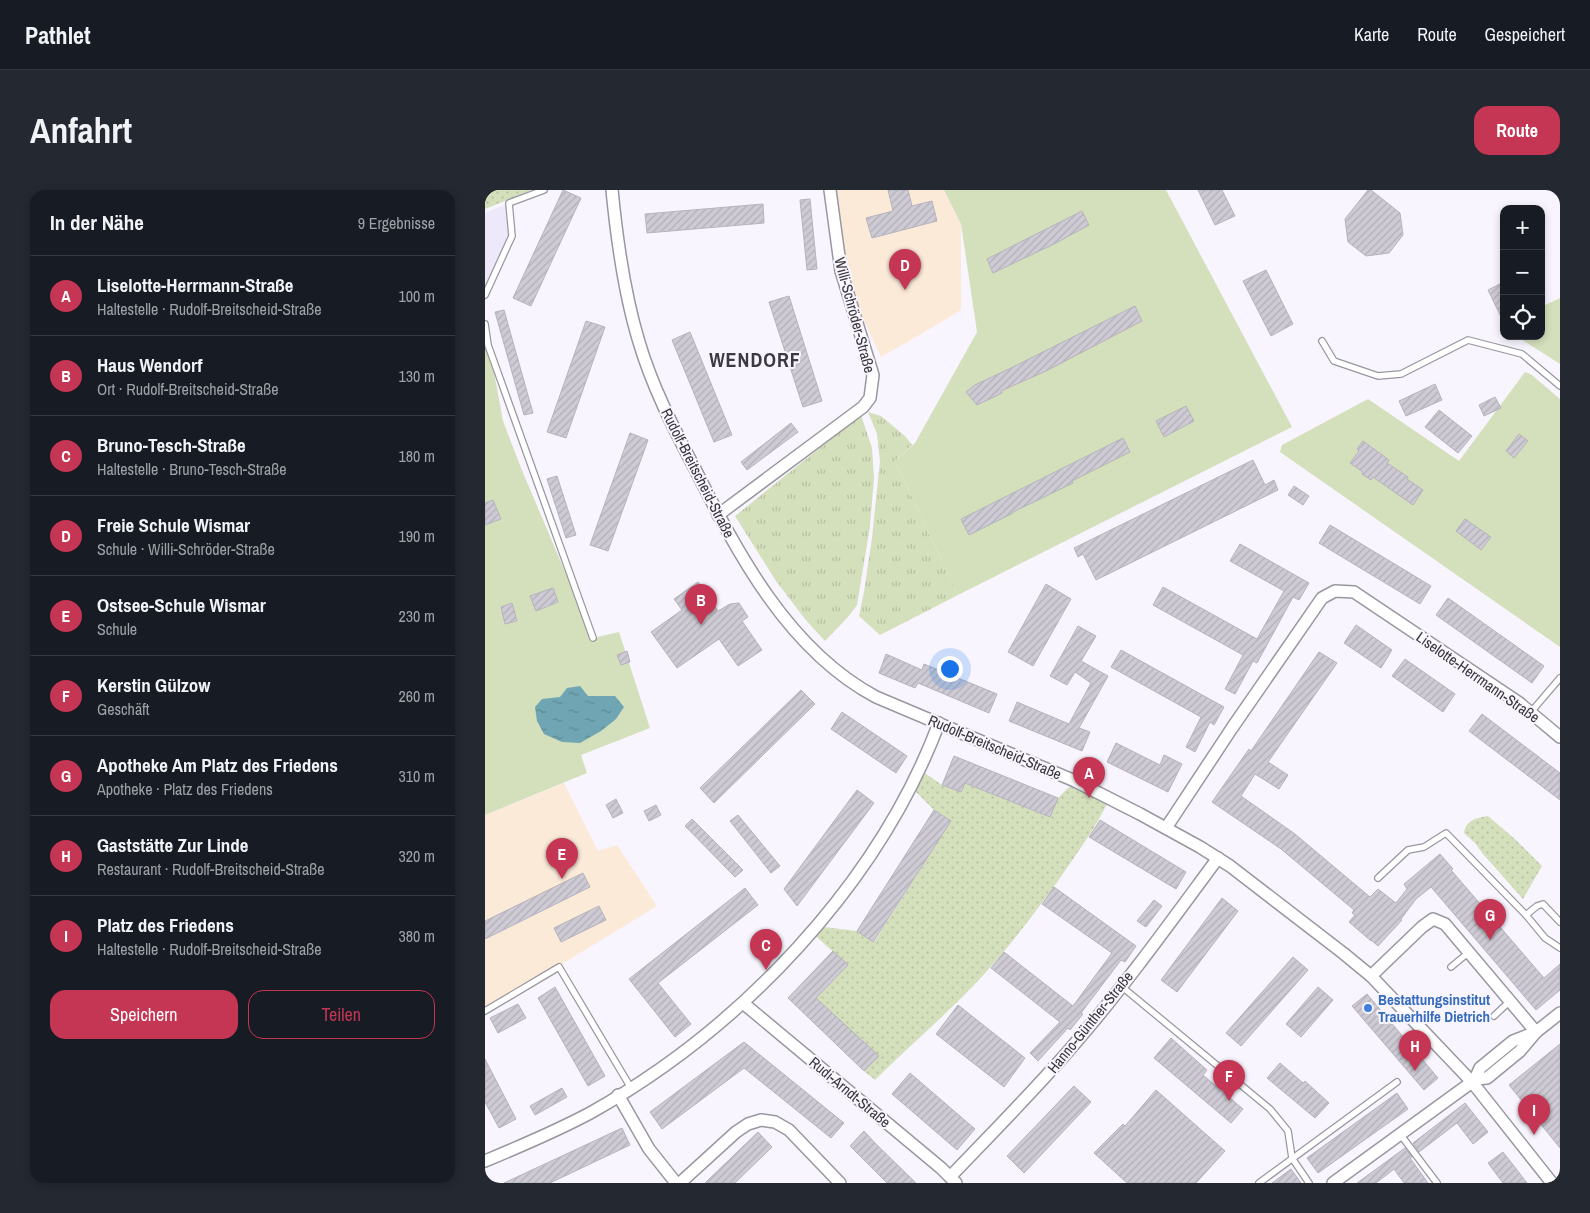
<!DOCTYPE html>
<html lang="de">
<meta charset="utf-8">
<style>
:root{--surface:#171b24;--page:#242831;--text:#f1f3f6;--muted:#9ea1a6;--line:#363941;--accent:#c53554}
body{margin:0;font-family:"Archivo Narrow",sans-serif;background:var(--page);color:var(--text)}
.controls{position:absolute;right:15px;top:15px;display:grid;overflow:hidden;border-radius:10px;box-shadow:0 2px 8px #0003}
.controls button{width:45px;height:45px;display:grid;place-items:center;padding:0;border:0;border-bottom:1px solid var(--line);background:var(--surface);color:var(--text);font:25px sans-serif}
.you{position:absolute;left:464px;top:478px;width:18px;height:18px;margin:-12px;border:4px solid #fff;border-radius:50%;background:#1a73e8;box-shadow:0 0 0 8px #1a73e833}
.badge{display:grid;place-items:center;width:32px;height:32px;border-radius:50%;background:var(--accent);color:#fff;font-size:16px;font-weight:700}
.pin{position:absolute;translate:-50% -41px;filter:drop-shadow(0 1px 2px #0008)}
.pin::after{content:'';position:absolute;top:26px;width:18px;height:15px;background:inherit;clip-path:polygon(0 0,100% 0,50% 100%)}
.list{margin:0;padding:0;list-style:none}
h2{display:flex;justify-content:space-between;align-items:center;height:65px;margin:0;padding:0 20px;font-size:21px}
h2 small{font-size:16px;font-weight:400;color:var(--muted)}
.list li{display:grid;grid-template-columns:32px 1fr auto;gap:15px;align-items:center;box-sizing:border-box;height:80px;padding:0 20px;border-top:1px solid var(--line)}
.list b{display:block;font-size:19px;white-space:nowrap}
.list p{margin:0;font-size:16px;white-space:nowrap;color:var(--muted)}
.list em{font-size:16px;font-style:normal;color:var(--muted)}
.actions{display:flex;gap:10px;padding:15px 20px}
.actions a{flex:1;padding:11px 0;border:1px solid var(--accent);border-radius:15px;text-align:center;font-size:18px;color:var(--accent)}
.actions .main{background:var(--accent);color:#fff}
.icon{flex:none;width:28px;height:28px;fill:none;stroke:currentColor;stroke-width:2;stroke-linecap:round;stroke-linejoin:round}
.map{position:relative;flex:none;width:1075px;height:993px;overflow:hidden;border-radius:15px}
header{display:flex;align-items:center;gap:30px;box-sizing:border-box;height:70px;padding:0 25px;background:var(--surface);border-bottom:1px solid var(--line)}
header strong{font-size:24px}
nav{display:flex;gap:28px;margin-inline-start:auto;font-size:18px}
.intro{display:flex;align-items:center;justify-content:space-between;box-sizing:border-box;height:120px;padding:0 30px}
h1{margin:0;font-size:35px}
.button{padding:12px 22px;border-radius:15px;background:var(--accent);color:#fff;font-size:18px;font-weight:700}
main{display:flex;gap:30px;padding:0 30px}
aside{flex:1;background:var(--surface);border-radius:15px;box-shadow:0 2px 8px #0003}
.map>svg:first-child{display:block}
.built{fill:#ede9fa}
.education{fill:#fcead9}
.grass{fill:url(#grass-tufts)}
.park{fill:url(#park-dots)}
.garden{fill:#d4dfbc}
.water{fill:url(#water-ripples)}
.building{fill:url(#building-hatch);stroke:#b5b3bc}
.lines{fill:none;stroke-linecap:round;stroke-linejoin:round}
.lane-casing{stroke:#9997a0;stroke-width:8}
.street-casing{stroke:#9997a0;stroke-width:14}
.lane{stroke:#fff;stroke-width:5.5}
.street{stroke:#fff;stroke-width:11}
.shop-dot{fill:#3f7fe0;stroke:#f8f5ff;stroke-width:2}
.labels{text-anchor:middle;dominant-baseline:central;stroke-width:4;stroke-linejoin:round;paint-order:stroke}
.street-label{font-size:15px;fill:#373639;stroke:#f8f5ff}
.shop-label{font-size:15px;font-weight:bold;fill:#366cbe;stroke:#f8f5ff;text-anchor:start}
.district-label{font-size:20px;font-weight:bold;letter-spacing:1px;fill:#3b3941;stroke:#f8f5ff}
</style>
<header>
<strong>Pathlet</strong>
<nav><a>Karte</a><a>Route</a><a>Gespeichert</a></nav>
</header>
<div class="intro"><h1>Anfahrt</h1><a class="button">Route</a></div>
<main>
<aside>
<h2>In der Nähe<small>9 Ergebnisse</small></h2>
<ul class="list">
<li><span class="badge">A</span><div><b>Liselotte-Herrmann-Straße</b><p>Haltestelle · Rudolf-Breitscheid-Straße</p></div><em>100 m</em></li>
<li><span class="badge">B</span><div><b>Haus Wendorf</b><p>Ort · Rudolf-Breitscheid-Straße</p></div><em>130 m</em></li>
<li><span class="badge">C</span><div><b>Bruno-Tesch-Straße</b><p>Haltestelle · Bruno-Tesch-Straße</p></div><em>180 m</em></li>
<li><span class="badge">D</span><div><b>Freie Schule Wismar</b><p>Schule · Willi-Schröder-Straße</p></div><em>190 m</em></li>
<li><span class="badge">E</span><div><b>Ostsee-Schule Wismar</b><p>Schule</p></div><em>230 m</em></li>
<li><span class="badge">F</span><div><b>Kerstin Gülzow</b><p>Geschäft</p></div><em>260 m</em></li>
<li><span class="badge">G</span><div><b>Apotheke Am Platz des Friedens</b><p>Apotheke · Platz des Friedens</p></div><em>310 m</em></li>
<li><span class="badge">H</span><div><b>Gaststätte Zur Linde</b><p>Restaurant · Rudolf-Breitscheid-Straße</p></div><em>320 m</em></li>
<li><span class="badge">I</span><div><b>Platz des Friedens</b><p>Haltestelle · Rudolf-Breitscheid-Straße</p></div><em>380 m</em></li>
</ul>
<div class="actions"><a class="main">Speichern</a><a>Teilen</a></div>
</aside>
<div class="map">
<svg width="1075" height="993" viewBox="0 0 1075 993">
<defs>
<pattern id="grass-tufts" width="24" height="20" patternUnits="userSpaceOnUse" patternTransform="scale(1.25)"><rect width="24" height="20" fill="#d4dfbc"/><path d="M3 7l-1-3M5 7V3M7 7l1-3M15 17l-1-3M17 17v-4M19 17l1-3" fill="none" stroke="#b7c0a2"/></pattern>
<pattern id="park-dots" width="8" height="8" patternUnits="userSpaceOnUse" patternTransform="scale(1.25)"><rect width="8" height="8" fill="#d4dfbc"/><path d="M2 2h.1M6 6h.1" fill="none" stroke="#b7c0a2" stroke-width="1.8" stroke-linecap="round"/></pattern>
<pattern id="water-ripples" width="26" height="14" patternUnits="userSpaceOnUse" patternTransform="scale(1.25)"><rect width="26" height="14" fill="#70a6b3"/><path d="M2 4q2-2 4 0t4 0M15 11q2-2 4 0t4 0" fill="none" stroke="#5d8893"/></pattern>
<pattern id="building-hatch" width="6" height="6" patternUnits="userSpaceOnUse" patternTransform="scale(1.25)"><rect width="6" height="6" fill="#cecbd5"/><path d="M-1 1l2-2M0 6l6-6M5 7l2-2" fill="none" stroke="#b2afb8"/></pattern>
</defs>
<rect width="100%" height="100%" fill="#f8f5ff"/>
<path class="built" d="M24 13 27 46 0 105V23Z"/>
<g class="education">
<path d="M345 0H459L476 34V120L438 143 396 167 356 81Z"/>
<path d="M79 593 113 661 132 655 172 716 0 821V625Z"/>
</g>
<g class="grass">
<path d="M383 222 396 226 420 246 427 255 410 271 473 405 395 445 374 426 379 402 387 348 395 271 392 244Z"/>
<path d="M376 225 387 258 389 288 385 336 372 415 363 427 340 451 320 429 291 391 250 326Z"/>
</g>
<g class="park">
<path d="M0 0H47L0 19Z"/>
<path d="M434 579 457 595 476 602 480 593 565 627 573 608 590 591 625 608C611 637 593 662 575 688 552 720 528 752 502 781 467 820 427 853 390 890L379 881 393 866 331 808 363 775 326 742 331 736 372 741 389 752 466 631 449 620 425 596Z"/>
<path d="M1003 626 1032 651 1057 676 1038 709 998 664 990 653 979 643C981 630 991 628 1003 626Z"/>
</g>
<g class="garden">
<path d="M459 0H681L807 237 473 405 410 271 430 253 492 142 476 34Z"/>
<path d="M1075 108V174L1031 146H1056V117Z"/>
<path d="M0 134 18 231 36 278 108 448 134 442 165 538 96 565 102 583 0 625Z"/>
<path d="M1040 182 1047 185 1075 209V457L795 262 797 255 883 209 974 271Z"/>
</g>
<path class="water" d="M95 496 103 506H130L139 517 131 529 116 541 95 553 77 552 59 544 52 531 50 517 57 509 75 507 82 498Z"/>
<g class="building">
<path d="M78 0 96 8 46 116 28 108Z"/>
<path d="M403 0H423L427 16 447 11 452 31 387 48 381 28 408 21Z"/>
<path d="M713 0H737L750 26 730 35Z"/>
<path d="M883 0H886L915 23 918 45 904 63 881 66 863 52 860 29Z"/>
<path d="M325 9 332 79 322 80 315 10Z"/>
<path d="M278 14 279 33 162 43 160 24Z"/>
<path d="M597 21 604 35 569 54 508 83 502 69Z"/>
<path d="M781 80 808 134 786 146 758 91Z"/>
<path d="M1019 92V133L1003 100Z"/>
<path d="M304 106 337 211 318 217 284 112Z"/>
<path d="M650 116 657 131 561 181 516 201 517 203 492 215 481 202 490 195 528 177Z"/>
<path d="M19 120 48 223 39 225 10 122Z"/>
<path d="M101 131 120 137 81 248 62 242Z"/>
<path d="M205 142 247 245 229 252 187 150Z"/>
<path d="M950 194 957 210 921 226 914 211Z"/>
<path d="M1010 207 1016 218 999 226 994 215Z"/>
<path d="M701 216 709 231 679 247 671 231Z"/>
<path d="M954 220 987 246 973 263 940 237Z"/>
<path d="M306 233 313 242 262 280 256 272Z"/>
<path d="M145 243 163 250 123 361 105 355Z"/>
<path d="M1034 244 1043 251 1029 268 1021 261Z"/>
<path d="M638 248 645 262 587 291 588 293 528 322V323L484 345 476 329Z"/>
<path d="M878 251 904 270 902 273 923 287 922 289 938 300 928 315 888 287 886 290 877 284 878 282 865 273 874 261 872 259Z"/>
<path d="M768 270 780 295 789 290 793 300 611 390 598 364 593 367 589 358Z"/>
<path d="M72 286 91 345 81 348 62 289Z"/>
<path d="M809 296 824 306 818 315 803 305Z"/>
<path d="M8 310 16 329 0 335V313Z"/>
<path d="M980 329 1006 347 996 360 971 341Z"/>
<path d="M845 335 946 396 935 414 834 353Z"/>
<path d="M755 354 824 393 814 410 808 407 772 473 768 471 750 504 740 499 758 465 668 415 678 397 772 449 799 401 745 371Z"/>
<path d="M213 392 233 421 245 414 254 413 263 427 257 431 277 460 253 476 234 449 192 478 166 442 197 420 189 409Z"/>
<path d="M561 394 586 409 548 476 523 462Z"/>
<path d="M68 398 73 412 51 421 45 406Z"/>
<path d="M963 408 1059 476 1047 493 951 425Z"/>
<path d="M27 413 32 431 20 434 16 417Z"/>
<path d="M871 435 907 460 896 478 859 453Z"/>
<path d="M593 436 611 446 596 471 623 486 594 538 605 542 597 561 524 531 532 512 584 534 606 493 590 482 582 495 565 486Z"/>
<path d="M636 460 739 517 729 535 725 532 710 562 701 557 716 527 626 477Z"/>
<path d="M142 461 145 472 136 475 132 465Z"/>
<path d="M834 462 852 473 783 572 803 585 794 599 770 584 756 606 810 644 885 707 893 699 911 713 922 699 919 694 955 664 968 679 966 680 1059 788 1075 774V800L1051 820 946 697 931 709 916 729 917 730 893 756 886 750V751L864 732 870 725 867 723 869 720 796 659 727 612 764 559 766 561Z"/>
<path d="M401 464 437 480 439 474 512 504 504 523 433 493 430 498 394 483Z"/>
<path d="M920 469 970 504 958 522 907 486Z"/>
<path d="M316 500 330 514 229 613 215 598Z"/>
<path d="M357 522 422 566 411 583 346 539Z"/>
<path d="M997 524 1075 583V610L984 541Z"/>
<path d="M631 553 675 575 679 565 697 574 683 602 622 572Z"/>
<path d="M469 566 573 608 565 627 480 593 476 602 457 595Z"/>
<path d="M372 600 389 613 312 716 299 699Z"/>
<path d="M131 609 138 623 128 628 121 615Z"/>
<path d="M171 615 176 625 164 631 159 621Z"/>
<path d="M449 620 466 631 388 752 372 741Z"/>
<path d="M253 625 295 676 286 683 245 631Z"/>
<path d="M207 629 258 680 250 687 200 636Z"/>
<path d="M615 630 701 682 691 699 604 647Z"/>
<path d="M98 683 105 697 0 749V731Z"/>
<path d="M569 697 651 756 640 772 636 770 596 823 598 824 585 840 583 838 553 871 545 863 575 832 506 778 519 762 588 816 627 763 557 714Z"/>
<path d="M260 698 273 715 173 793 206 834 190 847 144 789Z"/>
<path d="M737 708 753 721 692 802 676 790Z"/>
<path d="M669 710 677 716 661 737 652 731Z"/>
<path d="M114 716 121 730 76 752 69 738Z"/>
<path d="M348 761 363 775 331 808 394 866 379 881 303 808Z"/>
<path d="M808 767 823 780 756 856 741 843Z"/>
<path d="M70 797 120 886 103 896 53 808Z"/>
<path d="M833 797 848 810 816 847 801 834Z"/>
<path d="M882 804 953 888 939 900 867 816Z"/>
<path d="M33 814 41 828 13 843 5 828Z"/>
<path d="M473 815 540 868 519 897 451 844Z"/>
<path d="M686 848 722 880 718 885 758 919 746 933 669 868Z"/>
<path d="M259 852 359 933 346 948 259 878 177 939 165 922Z"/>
<path d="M1075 854V958L1024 895Z"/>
<path d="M0 869 31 929 14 938 0 912Z"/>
<path d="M795 873 818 893 820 891 844 913 830 928 782 888Z"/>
<path d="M425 883 490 939 472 960 407 904Z"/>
<path d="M589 896 606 912 539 983 522 966Z"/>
<path d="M77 898 82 907 50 925 45 916Z"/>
<path d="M671 900 740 961 711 993H642L609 963 638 934 640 936Z"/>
<path d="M912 903 923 919 833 983 822 968Z"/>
<path d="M980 913 1003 942 988 954 972 933 934 962 928 953Z"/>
<path d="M137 938 145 955 65 993H19Z"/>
<path d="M379 941 390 953 431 993H402L365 956Z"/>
<path d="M273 942 287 957 250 993H220Z"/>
<path d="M920 958 927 967 925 968 943 993H919L909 979 891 993H872Z"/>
<path d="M1018 962 1029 976 1042 993H1018L1003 973Z"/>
<path d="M806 979 816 993H787Z"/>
</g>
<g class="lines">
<g class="lane-casing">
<g id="lane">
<path d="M0 105 27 46 24 13 59 0"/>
<path d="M0 134 3 155 108 448"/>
<path d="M837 151 849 171 893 186 916 184 983 150 1037 164 1075 196"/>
<path d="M1046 522 1075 488"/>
<path d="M893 688 923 660 939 657 961 643 1041 725 1060 748 1075 758"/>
<path d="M1041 725 1052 716 1058 714 1075 732"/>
<path d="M966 777 983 763"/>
<path d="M636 796 785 919 803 941 807 968 824 993"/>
<path d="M0 821 74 777 146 898"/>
<path d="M1009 826 1025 811"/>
<path d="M915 944 952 993"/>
<path d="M774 993 912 892"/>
</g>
</g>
<g class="street-casing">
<g id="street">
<path d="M127 0C132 51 139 103 154 152 167 196 188 237 209 277 253 364 303 460 391 507L590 591 655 624 715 657 745 676 858 763 886 786 987 892 1067 993"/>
<path d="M233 325 378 217 385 208 388 185 356 81 345 0"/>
<path d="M681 638 747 538 837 408 850 401 869 402 1033 512 1075 547"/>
<path d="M886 786 937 737 948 729 960 734 1051 842"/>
<path d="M258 813 456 978 471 993"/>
<path d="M990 889 1002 888 1035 861 1051 842 1075 823"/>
<path d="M133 905 164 959 191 993"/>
<path d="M0 971C36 956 72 941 107 922 256 838 393 695 454 533"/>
<path d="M465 987C508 942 552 898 592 851 642 793 687 730 733 668"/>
<path d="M195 993 251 942 263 934 276 930 290 932 304 940 355 993"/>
<path d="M848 993 987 892 990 889 995 878 1028 851 1051 842"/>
</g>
</g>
<use href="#lane" class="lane"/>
<use href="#street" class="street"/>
</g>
<circle class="shop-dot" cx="883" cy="818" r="5"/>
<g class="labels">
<g class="street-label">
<text transform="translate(370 125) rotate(75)">Willi-Schröder-Straße</text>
<text transform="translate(213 283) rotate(63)">Rudolf-Breitscheid-Straße</text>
<text transform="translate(993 487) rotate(35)">Liselotte-Herrmann-Straße</text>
<text transform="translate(510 557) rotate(23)">Rudolf-Breitscheid-Straße</text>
<text transform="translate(605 832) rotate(-51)">Hanno-Günther-Straße</text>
<text transform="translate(365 902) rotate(40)">Rudi-Arndt-Straße</text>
</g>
<g class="shop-label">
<text x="893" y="809">Bestattungsinstitut<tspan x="893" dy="17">Trauerhilfe Dietrich</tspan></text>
</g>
<g class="district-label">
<text x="270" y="169">WENDORF</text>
</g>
</g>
</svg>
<div class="controls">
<button>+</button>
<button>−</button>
<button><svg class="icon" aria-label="locate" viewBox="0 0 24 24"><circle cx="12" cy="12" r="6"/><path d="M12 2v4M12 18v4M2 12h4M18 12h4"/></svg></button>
</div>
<div class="you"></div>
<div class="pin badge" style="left:604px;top:608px">A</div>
<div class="pin badge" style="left:216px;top:435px">B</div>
<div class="pin badge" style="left:281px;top:780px">C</div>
<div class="pin badge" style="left:420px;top:100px">D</div>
<div class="pin badge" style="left:77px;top:689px">E</div>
<div class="pin badge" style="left:744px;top:911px">F</div>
<div class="pin badge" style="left:1005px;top:750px">G</div>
<div class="pin badge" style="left:930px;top:881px">H</div>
<div class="pin badge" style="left:1049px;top:945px">I</div>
</div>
</main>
